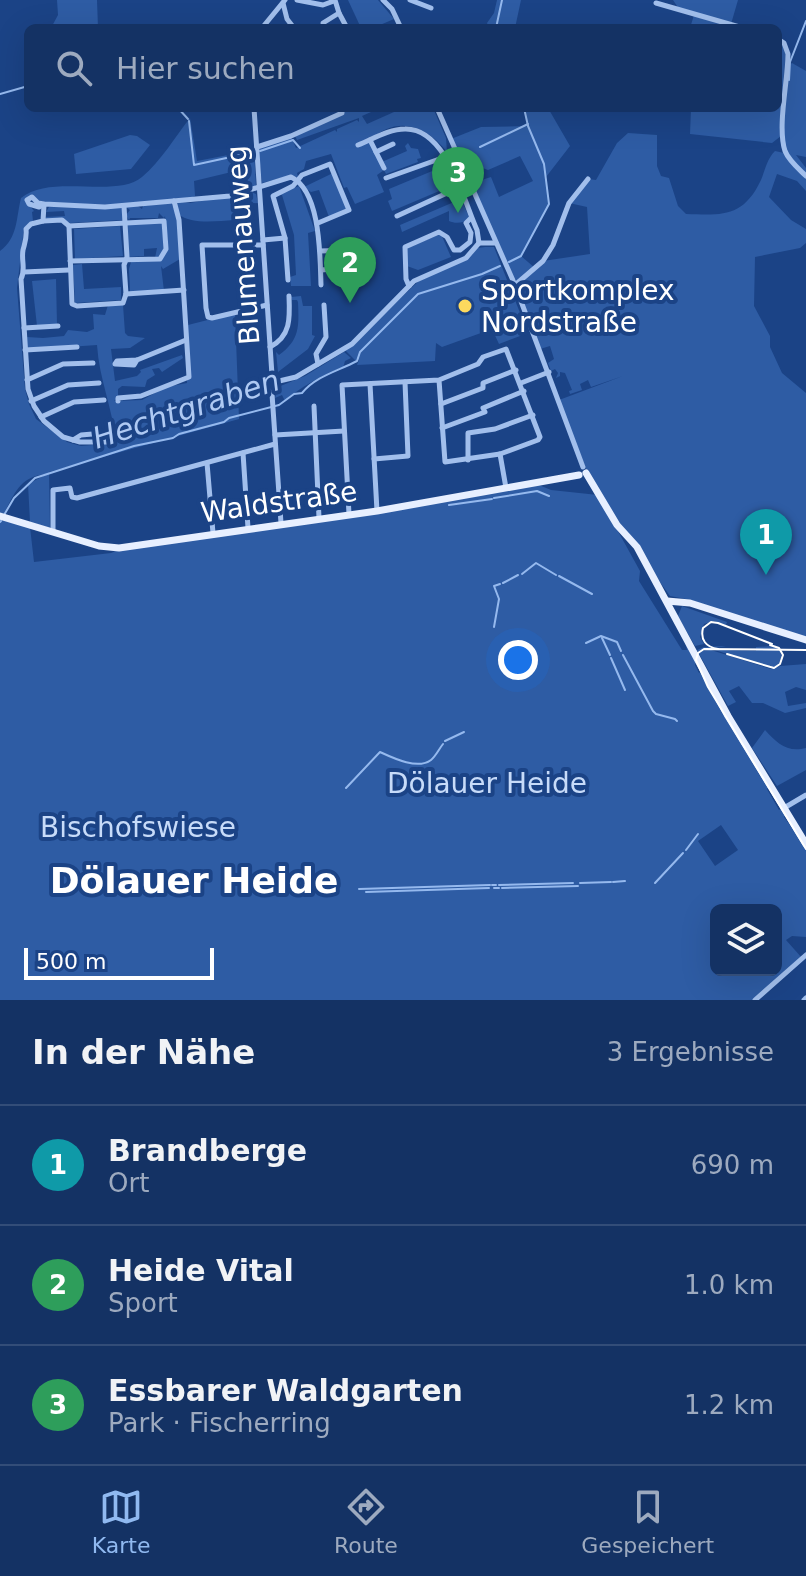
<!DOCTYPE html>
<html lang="de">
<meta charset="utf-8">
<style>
:root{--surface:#143264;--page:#1d3a6a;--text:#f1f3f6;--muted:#9daabf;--line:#334d78;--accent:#90b9f0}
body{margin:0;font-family:"DejaVu Sans",sans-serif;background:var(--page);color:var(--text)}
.controls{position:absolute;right:24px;bottom:24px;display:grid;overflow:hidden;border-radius:12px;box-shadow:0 8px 32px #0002}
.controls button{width:72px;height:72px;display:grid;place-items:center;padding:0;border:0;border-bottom:2px solid var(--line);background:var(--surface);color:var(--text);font:40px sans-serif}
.scale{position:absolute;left:24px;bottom:20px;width:190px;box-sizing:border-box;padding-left:8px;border:4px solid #fff;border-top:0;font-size:22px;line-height:28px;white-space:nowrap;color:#fff;-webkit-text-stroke:6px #1b4386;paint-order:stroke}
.you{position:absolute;left:518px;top:660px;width:28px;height:28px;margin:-20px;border:6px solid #fff;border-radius:50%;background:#1a73e8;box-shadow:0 0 0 12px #1a73e833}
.badge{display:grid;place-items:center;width:52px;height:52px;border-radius:50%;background:var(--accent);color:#fff;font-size:26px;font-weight:700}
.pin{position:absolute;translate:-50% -66px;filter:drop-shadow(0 2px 4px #0008)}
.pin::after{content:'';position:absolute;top:42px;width:28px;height:24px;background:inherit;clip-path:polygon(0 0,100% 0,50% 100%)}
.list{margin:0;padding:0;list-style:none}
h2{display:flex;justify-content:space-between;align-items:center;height:104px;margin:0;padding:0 32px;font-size:34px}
h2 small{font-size:26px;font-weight:400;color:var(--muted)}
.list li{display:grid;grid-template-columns:52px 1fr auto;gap:24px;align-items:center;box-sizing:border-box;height:120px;padding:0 32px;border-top:2px solid var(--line)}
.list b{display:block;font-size:30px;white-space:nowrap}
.list p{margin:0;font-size:26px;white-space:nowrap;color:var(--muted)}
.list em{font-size:26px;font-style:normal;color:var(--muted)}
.icon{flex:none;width:44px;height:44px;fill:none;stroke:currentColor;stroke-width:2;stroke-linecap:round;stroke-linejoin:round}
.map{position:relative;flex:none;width:806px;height:1000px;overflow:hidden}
.search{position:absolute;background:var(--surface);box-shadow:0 8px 32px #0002;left:24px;right:24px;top:24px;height:88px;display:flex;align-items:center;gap:20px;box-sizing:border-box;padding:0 28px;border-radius:12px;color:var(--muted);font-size:30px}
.sheet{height:464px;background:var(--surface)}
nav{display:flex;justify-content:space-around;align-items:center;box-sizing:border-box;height:112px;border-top:2px solid var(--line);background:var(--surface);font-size:22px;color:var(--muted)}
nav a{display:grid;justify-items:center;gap:4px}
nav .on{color:var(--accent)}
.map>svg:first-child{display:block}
.green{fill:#2e5ca4;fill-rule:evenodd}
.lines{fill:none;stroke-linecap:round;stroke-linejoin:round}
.stream{stroke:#95b9ee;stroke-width:2}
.minor{stroke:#a2bfec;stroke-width:5}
.major{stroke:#e7efff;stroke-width:7}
.tram{stroke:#fff;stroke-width:2}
.poi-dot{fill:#fdd95e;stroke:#1b4386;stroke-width:3}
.labels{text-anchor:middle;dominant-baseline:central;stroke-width:8;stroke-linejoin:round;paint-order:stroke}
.street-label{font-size:28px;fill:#fff;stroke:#1b4386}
.poi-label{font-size:28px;fill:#fff;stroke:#1b4386;text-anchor:start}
.park-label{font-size:28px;fill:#c7dbf9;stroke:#1b4386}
.water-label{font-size:30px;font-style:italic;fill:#aec9f3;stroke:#1b4386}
.district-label{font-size:36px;font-weight:bold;fill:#fff;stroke:#1b4386}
</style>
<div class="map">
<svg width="806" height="1000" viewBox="0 0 806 1000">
<rect width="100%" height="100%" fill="#1b4386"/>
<g class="green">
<path d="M57 0H97L98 28H51L58 15Z"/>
<path d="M348 0H378L394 19 373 28H361Z"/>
<path d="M497 0H521L515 28H489L487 23 494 13Z"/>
<path d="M673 0H738L731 24 742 28H690L694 15 679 9Z"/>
<path d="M778 40 785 47 788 66 792 63 806 71V157L796 155 806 168V174L787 155 781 136 772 143 690 134 691 108H778Z"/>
<path d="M351 108H380L362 116 367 124 403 108H433L446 138 447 152C425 124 396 116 370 140L381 159 384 161 407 151 405 146 408 143 411 148 418 149 421 158 417 159 418 162 386 174 384 170 377 175 384 192 355 204 347 187 344 188 331 154 306 161 304 169 297 173 298 177 288 176 262 183 258 148 291 137 296 148 335 130 337 132V129L357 120 359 122V118L297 140 295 136Z"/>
<path d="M524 108H548L570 146 546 177 549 204 521 256 535 268 543 261 590 254 587 207 569 203 588 179 596 180 617 143 628 133 657 135V166L661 176 669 178 678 206 686 214C722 215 743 218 761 180 765 170 767 159 775 151L784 153 806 179V191L797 181 777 174 769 197 791 220 806 229V243L800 248 755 257 754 306 770 336V347L782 373 806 393V640L691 600 670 596 620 527 588 474 559 400 623 376 591 387 588 380 580 384 582 390 570 394 569 391 572 390 565 373 560 372V376L556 378 558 373 555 369 551 371 548 363 554 359 550 346 540 349 518 287 529 274 518 281 513 278 472 183 491 177 499 197 533 181 520 156 488 170 480 167 483 175 469 178 451 139 481 127 528 126Z"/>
<path d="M190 118 197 161 254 150 256 186 250 188 244 169 194 181 195 196 190 198 113 205 48 203 27 197 26 201 34 211 32 212 33 221 24 228 17 288 25 389 29 404 36 419 67 442 81 446 116 443C113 409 99 379 97 345L25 350 27 328V337L43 338 64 336 68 330 87 332 94 329 93 314 105 315 108 305H123L125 333 128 336 145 338 130 348 111 349 115 381 137 376 141 372 140 370 182 355 183 358 162 372 159 368 152 369 155 375 147 380 145 387 122 386 118 389V398L114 401 142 400 166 387 187 383 188 325 235 313 239 419 49 472 50 528 30 522 28 484 47 474C20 476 15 493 3 515L0 514V251C18 238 16 218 21 198 51 173 116 199 142 177 161 161 175 137 190 118Z"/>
<path d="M130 135 137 136 150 145 131 169 76 174 74 154Z"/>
<path d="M437 169 436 179 444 189 392 211 388 201 392 199 389 189Z"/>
<path d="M333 173 347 208 329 217 319 190 311 192 304 187Z"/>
<path d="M299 186 315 231 308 233 311 286H291L290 277 296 275 294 235 282 195H276Z"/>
<path d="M251 192 256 194 258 203 234 204V220C217 221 192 225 178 214L177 204 181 202 190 203Z"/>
<path d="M461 199 470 219C464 223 455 224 449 221V211L402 232 400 225Z"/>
<path d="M171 202 178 220 180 259 163 269 161 266 164 291 130 292 129 269 131 262 159 260 168 244 165 216 164 218 159 213 158 218H130L129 220 126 215 130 210 126 207 138 206 142 209 143 206Z"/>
<path d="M49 207 123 208V220L70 223 61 219H47L45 217 65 216 64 211 46 212Z"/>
<path d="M162 221 164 251 160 257 155 258 157 248 144 249V256L128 257 127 223Z"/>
<path d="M120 226 123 256 75 259 74 229Z"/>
<path d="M441 234 451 257 418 270 407 266 406 248Z"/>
<path d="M485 247H494L528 333 499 344 492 329 442 347 436 343 435 361 357 365 359 360 356 361 345 350 422 278 464 261 478 248Z"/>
<path d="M82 264 84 289 121 287V300L75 303 73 265Z"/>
<path d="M56 279 57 325 37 326 32 281Z"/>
<path d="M301 296 303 306H312V335L315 336 308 349 278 372 276 352 279 355C300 340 299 326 298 302L297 300H292L291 297Z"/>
<path d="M344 352 351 358 345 361 343 368C331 369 293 392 285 401L282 395 275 398 278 387 305 376Z"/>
<path d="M539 485 551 490 598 495 640 571 639 581 682 650H687L685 642 693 655V659H695V665L699 673 701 672 712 695 717 700 760 776 762 775 770 787 767 789 779 810 782 808 786 815 784 817 806 847V937L792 936 786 940 802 958 754 1000H0V518L30 527 34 562 111 553 121 549ZM721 825 738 850 715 866 698 841ZM716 910H776V970H716Z"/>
<path d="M682 606 727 622 726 625 714 621 704 624 700 637 704 644 695 646 673 608 678 616Z"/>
<path d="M726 646C717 649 708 646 700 651L711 650 771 669 780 666 806 664V690L796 687 785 692 788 706 806 703V708L785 713 763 703H752L739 686 729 691 736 702 728 706 697 650 704 647Z"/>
<path d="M772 646 779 649 782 657 778 665 773 668 770 665V668L715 650 756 651V647Z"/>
<path d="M765 730C777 743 787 753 806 748V770L777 786 752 748Z"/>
</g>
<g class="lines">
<g class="stream">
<path d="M496 28 502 0"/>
<path d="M789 80 790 62 806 21"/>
<path d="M0 94 28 86"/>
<path d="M178 108 188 119"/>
<path d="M189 121 194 165 254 152"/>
<path d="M480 147 528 124"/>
<path d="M260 151 293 140 300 148"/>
<path d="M509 262 521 256 549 204 544 164 528 126 524 108"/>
<path d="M494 498 537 491 549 496"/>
<path d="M449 505 492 499"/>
<path d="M4 515 14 498 35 478 134 446 173 438 179 434 224 422 229 418 279 405 294 394 302 393C316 376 338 371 357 361L360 352 418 294 482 274 500 266"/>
<path d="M0 522 1 521"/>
<path d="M522 574 536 563 556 575"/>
<path d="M559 576 592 594"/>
<path d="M503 583 518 575"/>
<path d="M494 627 499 599 494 586 500 584"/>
<path d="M602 638 610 655"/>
<path d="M586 643 601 636 617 642 621 651"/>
<path d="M623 655 653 711 656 714 675 719 677 721"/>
<path d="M611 658 625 690"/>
<path d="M445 741 464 732"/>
<path d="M346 788 380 752C393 758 418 770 431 760 436 756 439 749 443 744"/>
<path d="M686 850 698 834"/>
<path d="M613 882 625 881"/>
<path d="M580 883 611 882"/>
<path d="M655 883 683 853"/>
<path d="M492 885H496"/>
<path d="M499 885 573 883"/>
<path d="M494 888H499"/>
<path d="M502 888 578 886"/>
<path d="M359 889 490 885"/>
<path d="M366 892 489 888"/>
</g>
<g class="minor">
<path d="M297 0 323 5 334 1"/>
<path d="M383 0 392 9 401 28"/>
<path d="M410 0 431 8"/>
<path d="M283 3 287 19 294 28"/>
<path d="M656 3 743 28"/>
<path d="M339 13 347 28"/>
<path d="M262 28 285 0"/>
<path d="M324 28 323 23 339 13 335 0"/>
<path d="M778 39 784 43 788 54C788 82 777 126 785 151 789 161 799 169 806 176"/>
<path d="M254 108 272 375 275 382"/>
<path d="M437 108 515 285 583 467"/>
<path d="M370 140 384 168"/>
<path d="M358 145C373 139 389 129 405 129 446 128 463 199 477 230L479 243"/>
<path d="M257 147 291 136 342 113V108"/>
<path d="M376 152 393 144"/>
<path d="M386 178 445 157"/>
<path d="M44 204 38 203 32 197 27 200 29 204 39 207 44 204 105 207 230 196 291 177C321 191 320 257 321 285"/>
<path d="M44 205 43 221 31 224 26 229C27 238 25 242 23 250 21 261 26 269 21 279L28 389 34 406 44 421 63 437 80 442H107L109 436 104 433"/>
<path d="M124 206 127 257 124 265 126 294"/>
<path d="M397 216 458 188"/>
<path d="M43 221 62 220 69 226 164 221 166 249 160 259 70 261"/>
<path d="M69 226 72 304 77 306 123 303 126 294"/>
<path d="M285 238 273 196 293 186 302 175 330 164 349 210 318 223"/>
<path d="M263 240 285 238 288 280"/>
<path d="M479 243H496"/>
<path d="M263 245H202L206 308 208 317 212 318 267 305"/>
<path d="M320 251 353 250 355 252 356 267 321 270"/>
<path d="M24 272 69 270"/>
<path d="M515 285 543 261 553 245 569 203 588 179"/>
<path d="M409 286 406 279 405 247 439 232 447 237 454 250H460L470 242 471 233 466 223 471 218"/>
<path d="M126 294 184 290"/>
<path d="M24 328 58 326"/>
<path d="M270 347C291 336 290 318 289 296"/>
<path d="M25 350 77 347"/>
<path d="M137 360 134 365 115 364 117 361 137 360 186 340"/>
<path d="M318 364 316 354 326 337 324 305"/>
<path d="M27 380 63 364 93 363"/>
<path d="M275 382 296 377 352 344 414 281 466 258 479 243"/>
<path d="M275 382 272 394 281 523"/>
<path d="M521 383 549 372"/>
<path d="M370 384 377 511"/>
<path d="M31 401 68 385 99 383"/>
<path d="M118 401V398L141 396 189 377 179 220 174 201"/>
<path d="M441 404 483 388V383L516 370"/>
<path d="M314 406 319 518"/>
<path d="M41 417 74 402 104 400"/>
<path d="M442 428 485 412 483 408 524 391"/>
<path d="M275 435 344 431"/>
<path d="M73 440 81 435 104 433"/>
<path d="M243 453 248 528"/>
<path d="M500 454 506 488"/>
<path d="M374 459 408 456 405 382"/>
<path d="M468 460V433L495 429 533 415"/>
<path d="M207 463 213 533"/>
<path d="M349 514 342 385 439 380 478 364 483 357 506 349 540 437 538 440 500 454 445 462 439 380"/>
<path d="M53 532V490L70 488 72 497 77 498 275 444"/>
<path d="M784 808 806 795"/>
<path d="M755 1000 806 955"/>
<path d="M804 1000 806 998"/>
</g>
<g class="major">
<path d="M586 473 617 525 637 547 728 716 806 844"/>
<path d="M0 516 99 546 119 548 377 511 579 475"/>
<path d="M667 601 690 603 806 640"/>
</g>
<g class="tram">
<path d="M718 649C706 647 700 640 703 628L711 622 718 623 772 644"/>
<path d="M806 650 704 649 698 653 696 660 708 687 806 849"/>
<path d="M727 654 774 668 780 664 783 655 779 648 770 645"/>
</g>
</g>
<circle class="poi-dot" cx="465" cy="306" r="8"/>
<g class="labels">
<g class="street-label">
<text transform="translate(243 245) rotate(-94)">Blumenauweg</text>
<text transform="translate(279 502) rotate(-8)">Waldstraße</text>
</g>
<g class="poi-label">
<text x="481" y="290">Sportkomplex<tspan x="481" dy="32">Nordstraße</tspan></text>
</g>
<g class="park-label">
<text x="487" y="783">Dölauer Heide</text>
<text x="138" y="827">Bischofswiese</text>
</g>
<g class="water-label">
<text transform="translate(186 409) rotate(-18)">Hechtgraben</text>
</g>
<g class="district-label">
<text x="194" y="880">Dölauer Heide</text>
</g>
</g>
</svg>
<div class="controls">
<button><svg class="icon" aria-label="layers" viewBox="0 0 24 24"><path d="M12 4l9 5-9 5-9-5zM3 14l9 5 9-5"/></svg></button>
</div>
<div class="scale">500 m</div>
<div class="you"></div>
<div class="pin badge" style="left:766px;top:575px;background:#0f9aa8">1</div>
<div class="pin badge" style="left:350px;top:303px;background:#2e9e5b">2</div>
<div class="pin badge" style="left:458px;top:213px;background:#2e9e5b">3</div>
<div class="search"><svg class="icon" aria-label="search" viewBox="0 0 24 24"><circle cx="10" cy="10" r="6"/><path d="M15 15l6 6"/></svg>Hier suchen</div>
</div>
<section class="sheet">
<h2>In der Nähe<small>3 Ergebnisse</small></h2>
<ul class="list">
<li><span class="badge" style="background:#0f9aa8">1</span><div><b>Brandberge</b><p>Ort</p></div><em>690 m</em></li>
<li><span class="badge" style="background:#2e9e5b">2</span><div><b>Heide Vital</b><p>Sport</p></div><em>1.0 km</em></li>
<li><span class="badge" style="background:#2e9e5b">3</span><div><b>Essbarer Waldgarten</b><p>Park · Fischerring</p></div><em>1.2 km</em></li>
</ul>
</section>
<nav>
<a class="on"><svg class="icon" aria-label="map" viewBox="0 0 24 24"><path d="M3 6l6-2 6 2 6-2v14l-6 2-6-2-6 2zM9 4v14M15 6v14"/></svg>Karte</a>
<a><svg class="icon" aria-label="directions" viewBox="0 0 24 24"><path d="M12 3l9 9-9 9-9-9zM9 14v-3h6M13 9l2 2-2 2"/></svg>Route</a>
<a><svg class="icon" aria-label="saved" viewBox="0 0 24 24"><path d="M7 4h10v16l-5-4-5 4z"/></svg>Gespeichert</a>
</nav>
